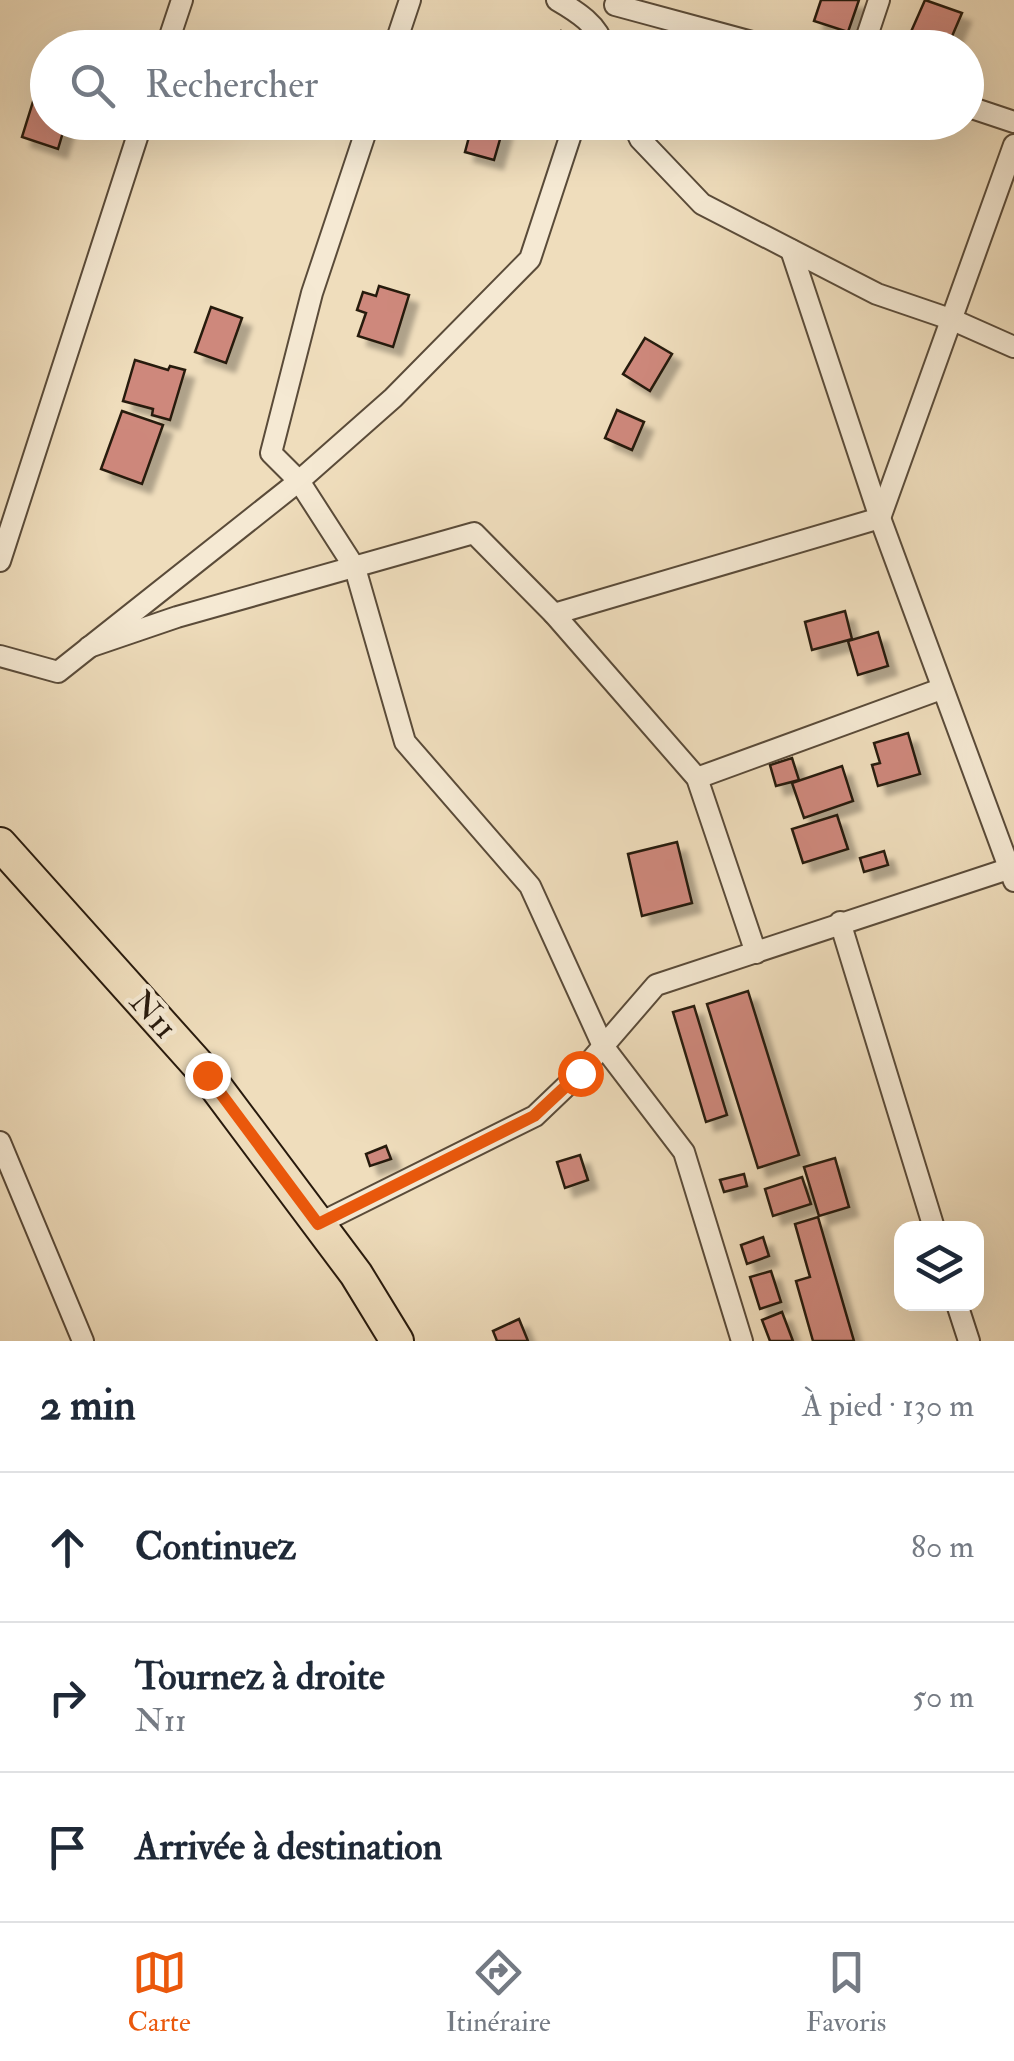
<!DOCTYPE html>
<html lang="fr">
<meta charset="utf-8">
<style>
:root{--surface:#fff;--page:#f2f2f3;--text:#1f2937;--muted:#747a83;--line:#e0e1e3;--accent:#ea580c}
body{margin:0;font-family:"IM FELL Double Pica",serif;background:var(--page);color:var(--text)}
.controls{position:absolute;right:30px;bottom:30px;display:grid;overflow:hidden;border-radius:20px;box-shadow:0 10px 40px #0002}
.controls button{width:90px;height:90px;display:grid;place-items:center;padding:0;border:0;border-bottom:2px solid var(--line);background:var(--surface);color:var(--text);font:50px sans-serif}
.stop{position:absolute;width:30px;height:30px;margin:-22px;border:8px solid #ea580c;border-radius:50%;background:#fff}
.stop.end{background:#ea580c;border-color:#fff;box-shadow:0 2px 10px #0008}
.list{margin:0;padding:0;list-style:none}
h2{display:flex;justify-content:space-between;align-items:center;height:130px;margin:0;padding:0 40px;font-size:42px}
h2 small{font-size:32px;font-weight:400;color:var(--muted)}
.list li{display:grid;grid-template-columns:65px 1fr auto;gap:30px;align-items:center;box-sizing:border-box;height:150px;padding:0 40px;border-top:2px solid var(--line)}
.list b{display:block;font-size:38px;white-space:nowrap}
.list p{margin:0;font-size:32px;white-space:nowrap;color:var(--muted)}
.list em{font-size:32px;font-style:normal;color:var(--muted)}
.icon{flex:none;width:55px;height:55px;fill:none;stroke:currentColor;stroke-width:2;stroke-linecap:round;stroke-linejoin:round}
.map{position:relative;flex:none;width:1014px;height:1341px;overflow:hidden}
.search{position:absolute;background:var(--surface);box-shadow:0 10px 40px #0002;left:30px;right:30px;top:30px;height:110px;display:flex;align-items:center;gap:25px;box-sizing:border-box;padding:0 35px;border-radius:55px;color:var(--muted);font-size:38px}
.sheet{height:580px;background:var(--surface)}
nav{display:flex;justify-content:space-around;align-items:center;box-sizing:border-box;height:140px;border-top:2px solid var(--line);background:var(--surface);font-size:28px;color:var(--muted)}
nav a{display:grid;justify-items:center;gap:5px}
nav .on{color:var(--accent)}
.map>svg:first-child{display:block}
.building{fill:#ce887c;stroke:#281a0d;stroke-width:2.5;filter:url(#shadow)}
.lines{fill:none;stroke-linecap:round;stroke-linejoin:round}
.street-casing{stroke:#5a4b39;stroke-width:24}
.primary-casing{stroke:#281a0d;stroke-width:36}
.street{stroke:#f5e9d3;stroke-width:20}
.primary{stroke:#efddbc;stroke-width:32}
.route{stroke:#ea580c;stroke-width:12}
.labels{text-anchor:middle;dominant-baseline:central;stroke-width:9;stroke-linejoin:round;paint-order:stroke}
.street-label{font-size:32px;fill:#281a0d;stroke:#f5e9d3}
</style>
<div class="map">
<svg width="1014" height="1341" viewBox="0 0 1014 1341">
<defs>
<filter id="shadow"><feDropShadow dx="9" dy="9" stdDeviation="2.5" flood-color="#0004"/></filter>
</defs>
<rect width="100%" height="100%" fill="#efddbc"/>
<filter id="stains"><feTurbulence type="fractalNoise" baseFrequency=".002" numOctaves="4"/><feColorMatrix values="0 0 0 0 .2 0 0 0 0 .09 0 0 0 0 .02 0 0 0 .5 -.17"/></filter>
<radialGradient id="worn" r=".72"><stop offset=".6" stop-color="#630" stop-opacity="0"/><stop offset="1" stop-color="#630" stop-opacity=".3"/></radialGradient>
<g class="building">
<path d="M821 0H859L848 32 814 21Z"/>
<path d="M925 0 962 13 947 48 910 34Z"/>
<path d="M561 31 592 42 590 48H567L556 43Z"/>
<path d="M36 92 48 96V122H66L58 149 22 137Z"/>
<path d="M473 122 503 129 494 160 465 152Z"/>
<path d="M379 286 409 295 393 347 358 336 366 313 357 310 363 292 376 296Z"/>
<path d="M211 307 242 318 226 363 195 352Z"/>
<path d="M645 338 672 354 650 391 623 374Z"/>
<path d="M135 360 168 370 170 366 185 370 170 420 152 415 153 409 123 401Z"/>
<path d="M617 410 644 422 632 450 605 438Z"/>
<path d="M122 411 163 425 142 484 101 469Z"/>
<path d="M845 611 852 639 812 650 805 622Z"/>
<path d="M878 632 888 666 858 675 848 641Z"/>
<path d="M908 733 920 774 878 786 872 765 880 763 874 743Z"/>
<path d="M792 758 799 780 776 786 770 765Z"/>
<path d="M842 766 853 801 804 818 792 783Z"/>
<path d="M837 815 848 849 803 863 792 829Z"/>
<path d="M677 842 692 903 642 916 628 854Z"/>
<path d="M884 851 888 865 864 872 860 858Z"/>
<path d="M748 991 799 1155 758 1168 707 1004Z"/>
<path d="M694 1006 727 1115 706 1122 673 1012Z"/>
<path d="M386 1146 391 1159 370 1166 366 1154Z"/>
<path d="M580 1155 588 1180 565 1188 557 1162Z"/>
<path d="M835 1158 849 1207 819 1216 804 1167Z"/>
<path d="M744 1174 747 1186 724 1192 720 1180Z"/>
<path d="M802 1177 811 1204 773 1216 765 1189Z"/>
<path d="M818 1217 854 1341H813L796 1281 810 1277 795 1224Z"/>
<path d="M763 1237 769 1256 747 1264 741 1245Z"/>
<path d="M771 1271 781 1302 760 1309 750 1277Z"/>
<path d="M782 1312 793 1341H770L762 1320Z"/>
<path d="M519 1319 528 1341H497L493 1331Z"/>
</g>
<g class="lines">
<g class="street-casing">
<g id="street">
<path d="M557 0C576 11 599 25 604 48"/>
<path d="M615 5 774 48"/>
<path d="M166 48 182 0"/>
<path d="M394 48 410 0"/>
<path d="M863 48 879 0"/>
<path d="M966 106 1014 122"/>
<path d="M369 122 312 293 271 453 299 481 355 568 405 742 530 886 603 1046 684 1152 742 1341"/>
<path d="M632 122 640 139 702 204 877 294 953 320 1014 347"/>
<path d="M791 250 880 518 1014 881"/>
<path d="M0 561 142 122"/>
<path d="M554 614 880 518 1014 145"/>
<path d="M89 647 177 617 474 533 554 614 697 778 756 953"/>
<path d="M0 656 58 672 299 481 393 398 530 259 575 122"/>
<path d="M697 778 941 689"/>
<path d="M840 922 934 1228"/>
<path d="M0 1142 83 1341"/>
<path d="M318 1224 535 1116 580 1073 656 985 1014 867"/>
<path d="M957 1304 969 1341"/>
</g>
</g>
<g class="primary-casing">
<path id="primary" d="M0 844 207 1075 356 1274 397 1341"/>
</g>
<use href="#street" class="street"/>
<use href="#primary" class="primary"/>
</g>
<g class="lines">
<path class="route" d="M207 1075 318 1224 534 1116 580 1073"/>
</g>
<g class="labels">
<g class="street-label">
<text transform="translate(153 1015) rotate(48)">N11</text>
</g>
</g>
<rect width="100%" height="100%" filter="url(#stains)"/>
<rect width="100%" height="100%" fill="url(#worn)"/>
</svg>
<div class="controls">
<button><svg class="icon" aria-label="layers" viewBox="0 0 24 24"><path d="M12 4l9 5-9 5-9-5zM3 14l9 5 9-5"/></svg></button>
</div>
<div class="stop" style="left:580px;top:1073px"></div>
<div class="stop end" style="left:207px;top:1075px"></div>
<div class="search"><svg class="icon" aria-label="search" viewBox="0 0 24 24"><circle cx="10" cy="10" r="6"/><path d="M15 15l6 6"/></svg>Rechercher</div>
</div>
<section class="sheet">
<h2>2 min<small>À pied · 130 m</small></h2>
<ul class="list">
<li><svg class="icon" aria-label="ahead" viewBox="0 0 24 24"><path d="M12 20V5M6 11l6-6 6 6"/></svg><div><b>Continuez</b></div><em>80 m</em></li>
<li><svg class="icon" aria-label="right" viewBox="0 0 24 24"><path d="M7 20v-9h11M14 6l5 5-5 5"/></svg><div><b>Tournez à droite</b><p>N11</p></div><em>50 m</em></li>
<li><svg class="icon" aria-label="arrive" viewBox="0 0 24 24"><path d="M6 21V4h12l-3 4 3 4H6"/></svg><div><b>Arrivée à destination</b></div></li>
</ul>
</section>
<nav>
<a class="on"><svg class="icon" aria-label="map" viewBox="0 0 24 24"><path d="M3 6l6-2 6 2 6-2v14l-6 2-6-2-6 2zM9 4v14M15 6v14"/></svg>Carte</a>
<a><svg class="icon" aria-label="directions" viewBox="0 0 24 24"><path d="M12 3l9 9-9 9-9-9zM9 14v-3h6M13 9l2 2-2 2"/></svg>Itinéraire</a>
<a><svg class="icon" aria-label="saved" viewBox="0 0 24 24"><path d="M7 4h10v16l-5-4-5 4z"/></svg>Favoris</a>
</nav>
